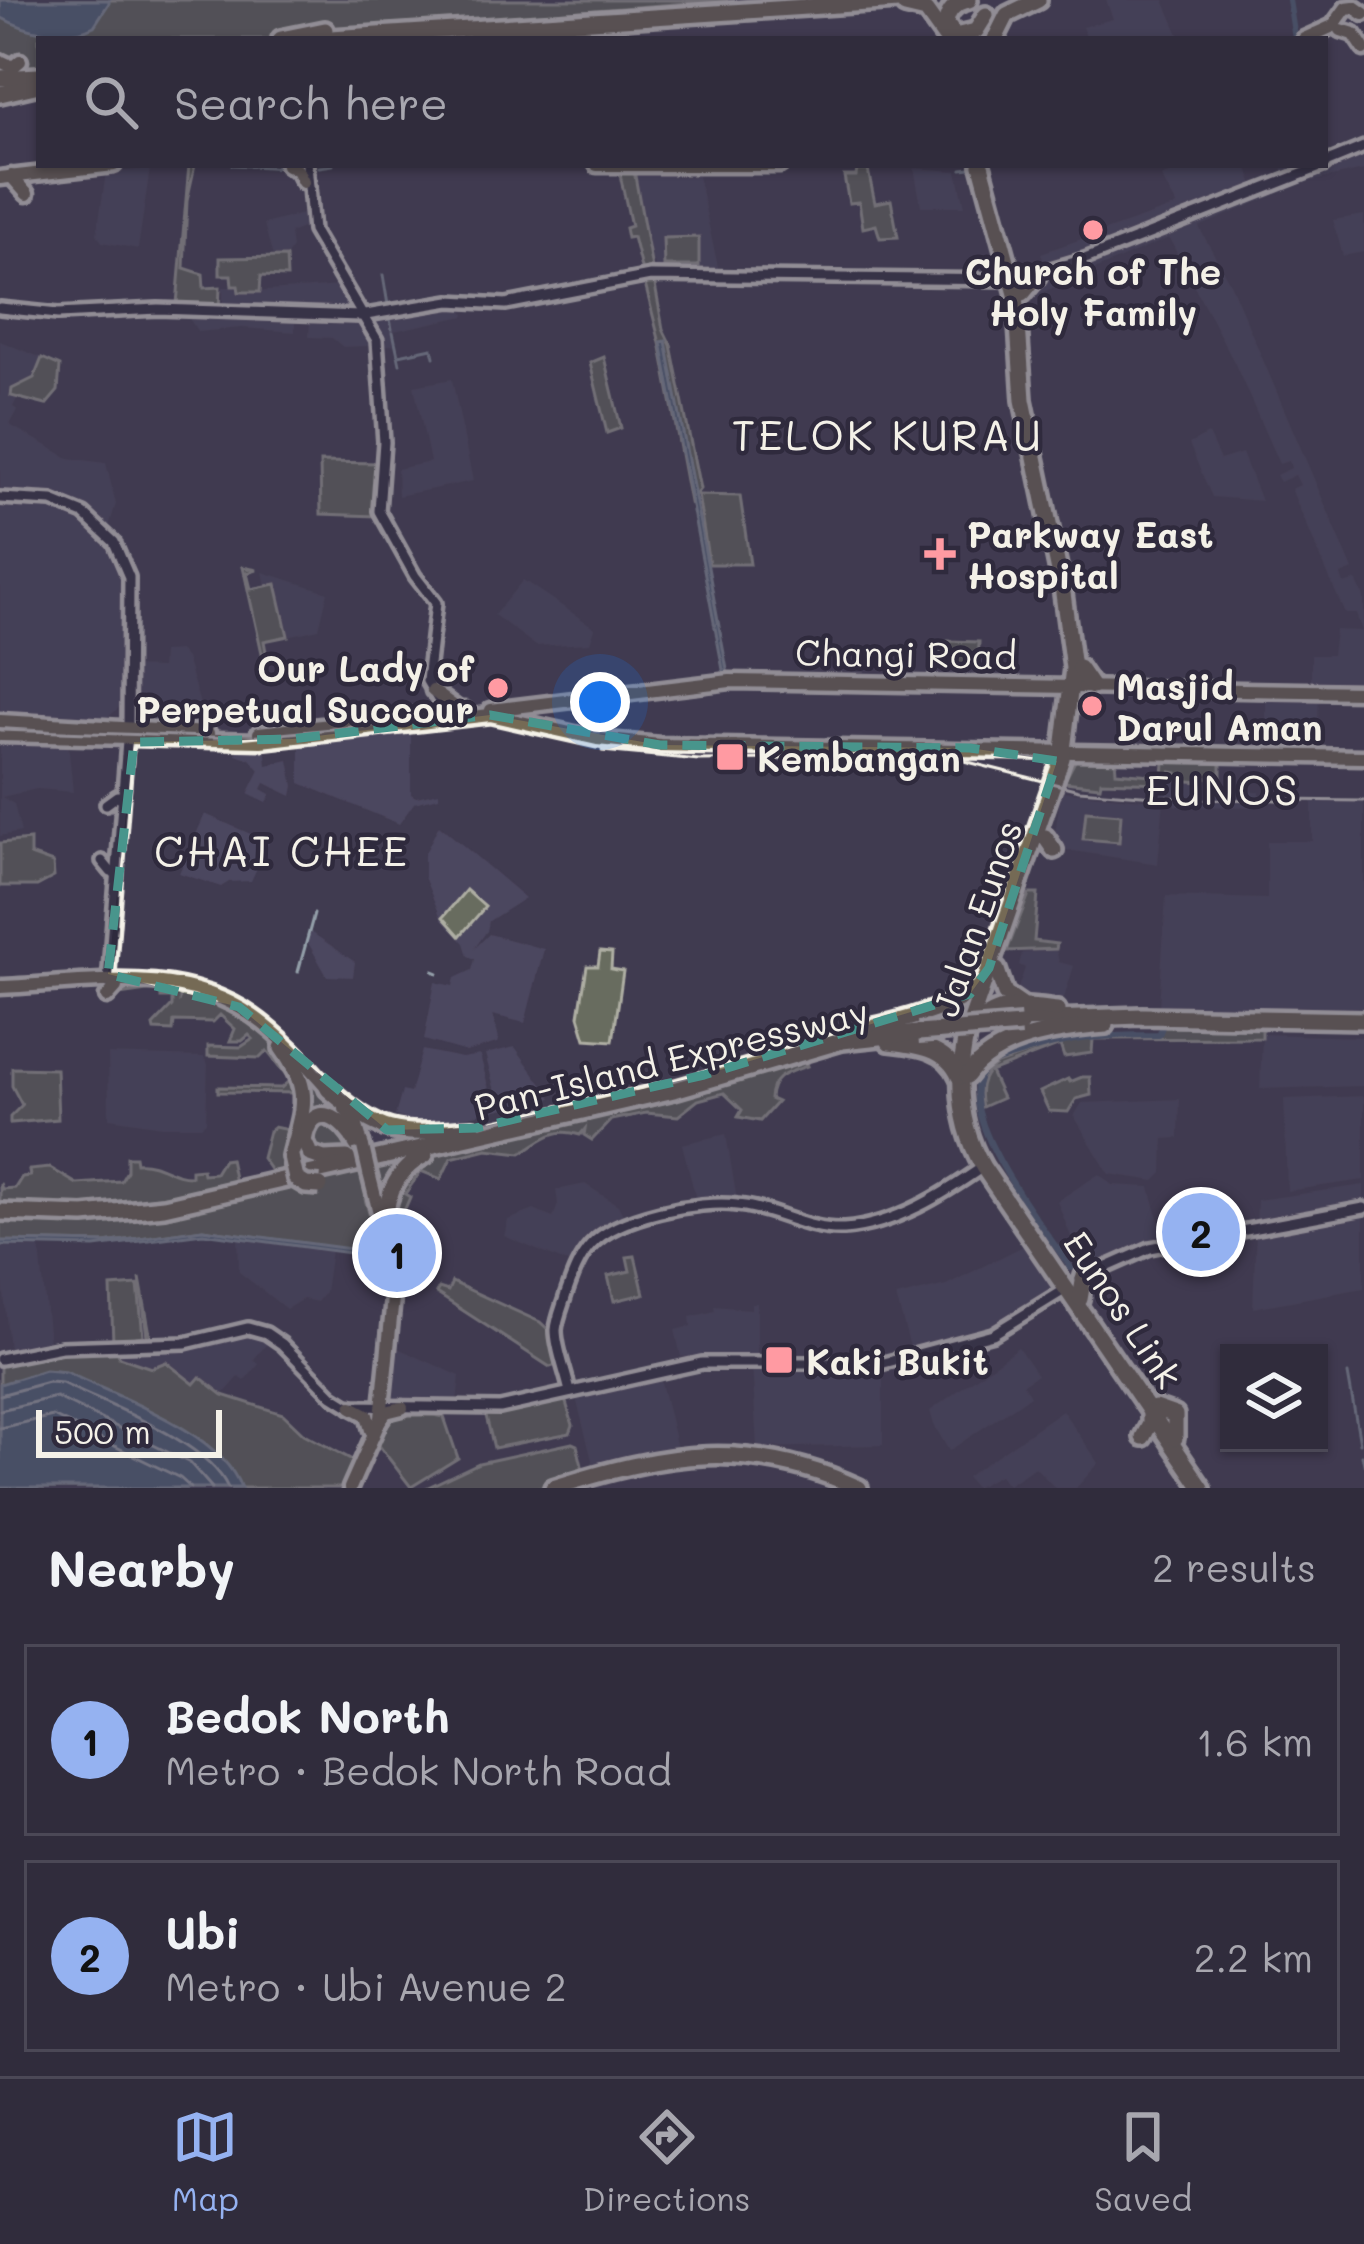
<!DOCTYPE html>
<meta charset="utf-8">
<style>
:root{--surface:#302c3c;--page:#3c3847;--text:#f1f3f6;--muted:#a8a7af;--line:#4b4856;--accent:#95b2f1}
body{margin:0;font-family:Mali,sans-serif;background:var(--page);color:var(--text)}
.controls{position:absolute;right:36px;bottom:36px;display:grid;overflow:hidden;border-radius:0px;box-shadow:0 3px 9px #0004}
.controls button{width:108px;height:108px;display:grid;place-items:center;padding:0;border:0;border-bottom:3px solid var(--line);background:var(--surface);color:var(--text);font:60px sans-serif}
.scale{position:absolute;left:36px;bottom:30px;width:186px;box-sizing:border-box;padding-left:12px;border:6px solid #f4f1e8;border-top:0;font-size:33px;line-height:42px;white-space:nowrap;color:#f4f1e8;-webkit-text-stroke:9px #2f2a3d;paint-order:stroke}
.you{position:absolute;left:600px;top:702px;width:42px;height:42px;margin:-30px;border:9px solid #fff;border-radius:50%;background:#1a73e8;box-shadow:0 0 0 18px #1a73e833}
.badge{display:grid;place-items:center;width:78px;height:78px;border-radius:50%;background:var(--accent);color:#111;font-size:39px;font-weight:700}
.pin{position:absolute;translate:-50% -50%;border:6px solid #fff;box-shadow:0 3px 12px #0006}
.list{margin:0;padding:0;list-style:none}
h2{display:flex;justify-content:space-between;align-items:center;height:156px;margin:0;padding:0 48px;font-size:51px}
h2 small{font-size:39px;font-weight:400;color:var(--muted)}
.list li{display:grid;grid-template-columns:78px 1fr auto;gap:36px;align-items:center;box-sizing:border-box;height:192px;margin:0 24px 24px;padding:0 24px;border:3px solid var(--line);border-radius:0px}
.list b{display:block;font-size:45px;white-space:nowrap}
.list p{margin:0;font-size:39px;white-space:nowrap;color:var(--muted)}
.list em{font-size:39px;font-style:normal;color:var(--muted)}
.icon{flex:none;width:66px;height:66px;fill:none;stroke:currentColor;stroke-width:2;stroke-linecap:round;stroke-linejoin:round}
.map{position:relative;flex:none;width:1364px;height:1488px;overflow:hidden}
.search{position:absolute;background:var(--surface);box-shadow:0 3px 9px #0004;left:36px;right:36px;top:36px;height:132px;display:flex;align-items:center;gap:30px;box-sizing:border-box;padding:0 42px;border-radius:0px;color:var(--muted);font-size:45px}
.sheet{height:588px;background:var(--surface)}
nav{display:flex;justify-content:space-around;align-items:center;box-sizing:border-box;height:168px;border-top:3px solid var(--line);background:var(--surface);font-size:33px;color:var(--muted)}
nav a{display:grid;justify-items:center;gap:6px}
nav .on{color:var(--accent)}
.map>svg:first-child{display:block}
.built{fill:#4c475e}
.green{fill:#686c5e;stroke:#aeaea3;stroke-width:3}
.water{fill:#53687f;stroke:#939fa9;stroke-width:3}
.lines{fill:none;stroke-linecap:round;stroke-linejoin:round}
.shore{stroke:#b4babe;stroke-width:3}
.stream{stroke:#939fa9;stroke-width:3}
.canal{stroke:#53687f;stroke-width:6}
.secondary-casing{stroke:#f4f1e8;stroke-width:18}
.primary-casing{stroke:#f4f1e8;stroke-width:21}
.highway-casing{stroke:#f4f1e8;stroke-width:24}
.secondary{stroke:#2f2a3d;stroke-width:9}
.primary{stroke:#746b55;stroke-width:12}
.highway{stroke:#746b55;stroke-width:15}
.rail{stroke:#f4f1e8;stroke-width:3}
.primary-bridge-casing{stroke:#f4f1e8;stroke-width:21;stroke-linecap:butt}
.highway-bridge-casing{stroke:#f4f1e8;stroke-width:24;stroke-linecap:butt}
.primary-bridge{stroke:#746b55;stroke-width:12}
.highway-bridge{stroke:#746b55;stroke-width:15}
.marked{fill:none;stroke:#48958c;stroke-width:9;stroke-dasharray:24 15;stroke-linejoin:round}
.poi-dot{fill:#ff9aa2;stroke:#2f2a3d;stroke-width:4.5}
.labels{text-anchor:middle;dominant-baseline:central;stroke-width:9;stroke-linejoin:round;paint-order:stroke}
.poi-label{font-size:36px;font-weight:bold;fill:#f4f1e8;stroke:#2f2a3d;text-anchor:start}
.street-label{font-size:36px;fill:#f4f1e8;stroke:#2f2a3d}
.quarter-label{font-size:42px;letter-spacing:3px;fill:#f4f1e8;stroke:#2f2a3d}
</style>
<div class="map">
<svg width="1364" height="1488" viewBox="0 0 1364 1488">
<rect width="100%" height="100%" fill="#403b50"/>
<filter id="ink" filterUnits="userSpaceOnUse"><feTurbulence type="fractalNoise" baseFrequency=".00833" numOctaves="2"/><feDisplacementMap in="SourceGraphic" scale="24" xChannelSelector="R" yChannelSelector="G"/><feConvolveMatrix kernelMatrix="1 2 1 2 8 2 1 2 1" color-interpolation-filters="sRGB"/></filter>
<g filter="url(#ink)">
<g class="built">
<path d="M1106 0H1164L1181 39H1087L1082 27 1113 19Z"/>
<path d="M1364 157V170L1303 183 1199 227 1231 285 1353 570 1341 575 1344 584 1356 580 1364 597V690L1311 689V655H1332L1335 630 1362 631 1356 614H1345L1291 489 1300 485 1295 475 1280 482 1276 475 1291 468 1289 461 1279 464 1235 364 1169 238 1029 298 1025 289 1048 276 1041 253 1177 206 1161 177 1187 165H1247L1254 185 1284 174 1281 165H1309L1313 174Z"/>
<path d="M914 168 957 171 965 206H921Z"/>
<path d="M150 169 138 249 102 242 97 234 106 172Z"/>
<path d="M675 173 676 177 698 176 719 271H655L654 262 650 261 634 175Z"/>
<path d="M302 214 305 227 290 233 292 248 286 257H273L264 224Z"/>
<path d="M1364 215V252L1343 256 1333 220Z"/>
<path d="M340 286 347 296 346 309 223 308V287H235L239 293Z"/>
<path d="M462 303 465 316 394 331 395 345 343 347 332 338 309 337 310 318Z"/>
<path d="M186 314 295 318V332L242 328 198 332Z"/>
<path d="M0 341 42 358 34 378 11 396 18 397 13 407 18 410 10 425 69 458 106 463 116 504 108 530 86 512 0 496Z"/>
<path d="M452 379 473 481 398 496 397 469 430 462 414 386Z"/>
<path d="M1208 434 1220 460 1242 453 1261 501 1212 497 1189 444Z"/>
<path d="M0 505 51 508 72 516 102 539 115 561 122 582 121 706 107 718 0 715Z"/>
<path d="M263 572 328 592 319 629 288 636 280 599 251 590 266 586Z"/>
<path d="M523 580 595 628 590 643 536 646 494 615Z"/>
<path d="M180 651 186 658 208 730 140 728 131 714 132 667 161 668 162 652Z"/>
<path d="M1266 693 1319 695 1317 751H1266Z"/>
<path d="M411 729V794L416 797 439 792V797L414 803 399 824 300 783V742Z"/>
<path d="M0 741H68L73 792 37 789 2 797 14 804 21 832 0 836Z"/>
<path d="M265 744 267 765 289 760 294 786 292 796 265 783 262 789 271 794 267 803 248 794 260 770 250 759 236 754 239 745Z"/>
<path d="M1203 778 1221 779V791L1260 792V807L1176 806 1171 799 1163 798 1164 780 1202 783Z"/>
<path d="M1061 791 1164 801 1158 864 1053 848Z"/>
<path d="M1312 801 1364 802V1010L1159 1006 1166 896 1267 899V841H1312Z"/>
<path d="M205 814 269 842 251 881 229 882 221 887 179 873Z"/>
<path d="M439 825 525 898 489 921 487 931 474 949 489 934 544 949 525 1023 492 1015 499 1038 497 1043 466 1052 424 1040 435 982 453 986 455 978 472 970 475 959 468 956 464 943 442 920 424 877V855Z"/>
<path d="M311 932 355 962 353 977 327 976 307 941Z"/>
<path d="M1056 949 1059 962 1074 966 1061 1008 1015 996 1010 986 1018 988 1025 968 1019 965 1022 953Z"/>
<path d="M1262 1034 1364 1037V1086L1260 1089Z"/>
<path d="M515 1047 552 1098 437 1123 422 1124 395 1116 402 1091 410 1093 422 1050 462 1058 480 1055 490 1093 495 1091 485 1054Z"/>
<path d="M108 1054 204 1057 208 1064 206 1122 201 1126H162L109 1118Z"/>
<path d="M1364 1096V1180L1287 1191 1284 1099Z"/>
<path d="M1180 1099 1179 1138 1164 1139 1163 1173 1155 1181 1109 1174 1074 1116 1082 1103Z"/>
<path d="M726 1134 737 1200 697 1203 682 1144Z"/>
<path d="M1099 1174 1113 1185 1150 1187 1163 1235 1077 1270 1061 1247 1073 1242 1057 1201Z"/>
<path d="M585 1184 618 1205 625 1219 612 1223 579 1249 570 1264 504 1236 508 1220 534 1210 553 1218 558 1204 556 1190Z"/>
<path d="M1364 1185V1288L1253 1308 1257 1200Z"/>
<path d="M238 1236 331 1250 325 1292 317 1302 303 1299 286 1309 239 1272Z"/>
<path d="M1027 1244 1052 1287 1048 1293 990 1327 910 1347 896 1297 946 1285Z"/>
<path d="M0 1247H40L49 1342 9 1351Z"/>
<path d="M751 1303H757V1355L681 1357 675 1330 691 1326 690 1317 715 1311 714 1306 751 1309Z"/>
<path d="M248 1330 271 1339 254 1359 259 1364 245 1381 239 1377 223 1395 200 1377 194 1384 167 1363 152 1369 118 1355 117 1348Z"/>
<path d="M391 1345 460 1376 457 1403 401 1401 391 1397Z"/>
<path d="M1018 1347 1037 1375 1023 1384 1030 1396 949 1451 934 1425 930 1411Z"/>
<path d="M752 1365 883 1367V1445L757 1448Z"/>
<path d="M659 1374 678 1452 595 1472 575 1394Z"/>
<path d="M1062 1410 1099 1463 1076 1488H1055L1035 1467 1008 1485 999 1475 975 1488 966 1477Z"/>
</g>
<g class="green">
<path d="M0 0H728L329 30 281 39H39V76L0 78Z"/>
<path d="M189 165H195L187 201 184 268 203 274 204 288 220 287 219 310 182 308 177 304Z"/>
<path d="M618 165H633L663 329 671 345 700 489 690 502 661 347 633 237 627 238 625 228 631 226Z"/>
<path d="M857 170H868L875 203 891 200 898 237 880 238 876 225 863 228 859 202 849 203 844 176H856Z"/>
<path d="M699 237V266H664L663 238Z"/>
<path d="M286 257 287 277 261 276 260 292H239L238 286H232L231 275H220V258Z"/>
<path d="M604 357 621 428 607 433 590 363Z"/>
<path d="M42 358 60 366 58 391 46 405 11 396 12 389 34 378Z"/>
<path d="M320 462 379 463 375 486 376 516 321 514Z"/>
<path d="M698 495 740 496 750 564H709Z"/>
<path d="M243 567 257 570 247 573 251 589 276 584 288 636 264 641 266 652 262 653Z"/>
<path d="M948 641 979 642 978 667H940L937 653H946Z"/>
<path d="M1084 757 1115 758 1116 772 1163 776 1164 762 1129 759 1221 758V779L1202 777 1201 782 1177 780V773L1171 772 1164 783 1101 781 1100 786 1064 782 1075 761Z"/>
<path d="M1086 811 1121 814 1119 842 1083 839Z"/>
<path d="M30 840V855L53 863 54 877 37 886H0V843Z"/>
<path d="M466 890 485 907 460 936 443 917Z"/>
<path d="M1029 894H1038L1034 941 1057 944 1056 949 1007 951Z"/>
<path d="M600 952 612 953 611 969 623 971 613 1041 586 1039 579 1016 587 966H598Z"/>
<path d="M160 988 180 992V998L183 993C247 1006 303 1060 341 1111 350 1124 354 1141 360 1155L269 1176 271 1171 262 1158 269 1131 274 1127 293 1131 300 1093 218 1092V1087L281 1088 290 1080 267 1051 260 1058 208 1056V1046L241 1047 253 1039 249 1035 242 1041H230L235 1029 220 1015 213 1022 174 1021 173 1031 154 1030 153 1026 172 1006V998H161V989L119 995 109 1001 117 989Z"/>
<path d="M1163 1027 1262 1029V1038L1093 1039 1092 1053 1064 1057 1060 1045 990 1072 1002 1098 982 1107C978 1090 981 1074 997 1064L1068 1040 1159 1036Z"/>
<path d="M803 1056 807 1066C787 1073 771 1075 770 1099L777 1102 760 1121 738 1117 742 1110 724 1093 698 1100 678 1116 646 1113 611 1120 592 1140 584 1135 585 1129 580 1135C553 1126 542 1141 521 1153L487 1149 451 1158 441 1179 421 1171 405 1194 410 1197 401 1218V1236L395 1237 384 1220 372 1162 424 1157 460 1144Z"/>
<path d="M12 1068 56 1069 58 1119 10 1123V1117L22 1105 12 1086Z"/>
<path d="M1082 1077H1090L1091 1095 1076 1099 1068 1112 1049 1111 1040 1092 1068 1079 1070 1082Z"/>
<path d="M127 1157H135L136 1163C159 1161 171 1177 191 1176V1170L202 1169 203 1174 215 1173 223 1160 230 1159 235 1183C155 1201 82 1208 0 1205V1183L2 1189 15 1188 22 1177 30 1176 29 1170 50 1168 77 1184 121 1181 127 1171Z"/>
<path d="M361 1163 369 1197 365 1199 376 1237 360 1226 356 1235 379 1254 203 1229 105 1243 0 1241V1214L88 1216Z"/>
<path d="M635 1256 644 1294 614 1301 608 1276 630 1271 627 1257Z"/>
<path d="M140 1278 151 1340 148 1342H113L111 1287 138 1285 143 1336 117 1340H145L147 1336Z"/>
<path d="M452 1282 540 1322 552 1333 560 1364 550 1367 436 1293 439 1288 448 1291Z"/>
<path d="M117 1348 119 1357 151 1368 166 1362 194 1384 200 1377 223 1395 283 1414 304 1434 354 1461 341 1488H0V1361L54 1350Z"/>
<path d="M564 1396 573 1425 570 1433 494 1448 485 1412Z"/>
<path d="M434 1415 444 1417 458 1458 411 1487 377 1443 392 1416Z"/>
<path d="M572 1443 577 1445 584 1474 547 1488H426L479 1463Z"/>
</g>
<g class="water">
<path d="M0 0H109V3L94 26C65 41 27 32 0 17Z"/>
<path d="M666 341 728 675H724L661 342Z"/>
<path d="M202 1229 351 1249 379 1257 203 1233 95 1247 0 1245V1241L105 1243Z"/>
<path d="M45 1370 66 1372C119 1398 221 1431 241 1488H0V1384Z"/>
</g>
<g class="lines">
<g class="shore">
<path d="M0 1395 48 1382 62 1383C108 1406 208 1441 228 1488"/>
<path d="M0 1410 56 1397 190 1463 212 1488"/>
<path d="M0 1428 53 1416 180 1478 191 1488"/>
</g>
<g class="stream">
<path d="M232 165 286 168"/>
<path d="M319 167 333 165"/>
<path d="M962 169 977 167"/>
<path d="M383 275 388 305"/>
<path d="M389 314 392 329"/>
<path d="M393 332 400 364"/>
<path d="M399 355 432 348 434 357"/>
<path d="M267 727 273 717"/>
<path d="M433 971 438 973"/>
<path d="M298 972 314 914"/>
<path d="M1348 1374 1360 1443"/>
<path d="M1362 1455 1364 1464"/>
</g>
<g class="canal">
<path d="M1289 0 1295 39"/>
<path d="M1071 1268C1048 1233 942 1104 988 1066 997 1059 1012 1057 1023 1053 1068 1037 1110 1035 1159 1035L1162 1027"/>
</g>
<g class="secondary-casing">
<g id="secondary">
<path d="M1325 163 1364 147"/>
<path d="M307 165 313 231 377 340 384 442 379 511 415 576 436 603 427 681 447 715"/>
<path d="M0 308 58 314 158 309 360 316 450 301 506 304 650 276 1014 280 1085 259 1325 165"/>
<path d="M0 498 52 501 84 514 114 542 129 577 128 729 108 983"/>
<path d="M106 804 117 796"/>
<path d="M102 861 111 872"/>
<path d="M1080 1279 1150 1248 1364 1208"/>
<path d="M0 1359 61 1347 185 1343 248 1328 266 1333 282 1344 333 1396 349 1406 500 1408 702 1363H884L993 1334 1066 1289"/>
<path d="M570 1392C566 1372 556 1349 556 1330 557 1318 563 1305 566 1294 572 1277 578 1259 591 1245 617 1216 699 1200 737 1205 774 1208 806 1231 844 1229 895 1225 944 1194 984 1166"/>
</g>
</g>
<g class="primary-casing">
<g id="primary">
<path d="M1341 30 1354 34 1364 49"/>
<path d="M1304 39 1333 26 1346 8 1354 7 1364 14"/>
<path d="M0 61 13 67 20 61"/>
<path d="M287 165 297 170 303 182"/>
<path d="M597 165H780"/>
<path d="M11 176 27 194"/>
<path d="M0 178 114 165"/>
<path d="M433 691 459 710"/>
<path d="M491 710 730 681 1364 692"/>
<path d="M0 721 208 733"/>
<path d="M259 733 465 710"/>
<path d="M0 735 261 741 490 715 597 739 660 745 1364 757"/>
<path d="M0 987C84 984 179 964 253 1016 282 1036 308 1066 332 1093"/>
<path d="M107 997 116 987"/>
<path d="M345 1109 356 1123 363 1147"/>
<path d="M352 1407 367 1415 371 1430"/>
<path d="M381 1419 386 1412 402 1408"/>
<path d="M350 1488 381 1418 393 1298 391 1260 369 1173"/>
</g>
</g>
<g class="highway-casing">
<g id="highway">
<path d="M969 0C956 3 948 9 946 23L955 36 976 31 986 15"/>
<path d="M905 6 926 11 946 39"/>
<path d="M281 39 325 30"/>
<path d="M316 39 914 0"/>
<path d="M995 39 1007 15 1038 0"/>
<path d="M0 78 39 76"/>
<path d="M0 94 39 85"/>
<path d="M981 165 1016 294 1023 400 1062 586 1073 668 1062 758 967 1032C956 1079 958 1124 983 1167L1202 1488"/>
<path d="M1023 293 1037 276"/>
<path d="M1079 668 1092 687"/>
<path d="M1045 837 1054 850"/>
<path d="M997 970 1005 994 1021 1005"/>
<path d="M1020 1020 1142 1016 1364 1020"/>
<path d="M866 1029C899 1022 957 1007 982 984"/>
<path d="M970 1031C996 1001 1020 1006 1057 1010"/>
<path d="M889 1042C917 1045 947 1048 959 1077"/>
<path d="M282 1048C313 1092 303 1107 291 1156"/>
<path d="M967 1076C995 1036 1060 1029 1106 1025"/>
<path d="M328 1089C386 1140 400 1134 473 1129"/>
<path d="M347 1158 324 1159 310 1154 304 1141C311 1097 344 1118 357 1145"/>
<path d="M0 1212 84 1215 164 1207 674 1090 842 1041 918 1033"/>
<path d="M385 1239C383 1203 392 1172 425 1155"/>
<path d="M1080 1299 1084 1276"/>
<path d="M1155 1408 1175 1415V1438"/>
<path d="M1143 1437 1150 1424V1413"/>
<path d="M553 1488C665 1452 749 1438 859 1488"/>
</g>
</g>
<use href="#secondary" class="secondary"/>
<use href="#primary" class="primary"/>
<use href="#highway" class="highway"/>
<g class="rail">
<path d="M0 730 239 738 395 723"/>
<path d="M602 751 699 760 948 757 1079 790 1192 799 1364 801"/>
</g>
<g class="primary-bridge-casing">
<path id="primary-bridge" d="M363 1147 369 1173"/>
</g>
<g class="highway-bridge-casing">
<g id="highway-bridge">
<path d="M918 1033 1021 1025"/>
<path d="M291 1156 296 1179 306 1185 320 1186"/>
</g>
</g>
<use href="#primary-bridge" class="primary-bridge"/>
<use href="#highway-bridge" class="highway-bridge"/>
</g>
</g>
<path d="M0 0H1364V1488H0ZM490 715 660 745 970 748 1057 761 989 968 970 994 704 1075 476 1128 387 1130 239 1007 108 974 134 742 292 739Z" fill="#403b50" fill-opacity=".55" fill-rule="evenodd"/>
<path class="marked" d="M490 715 660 745 970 748 1057 761 989 968 970 994 704 1075 476 1128 387 1130 239 1007 108 974 134 742 292 739Z"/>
<g class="poi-dot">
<circle cx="1093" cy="230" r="12"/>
<path d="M934 536h12v12h12v12h-12v12h-12v-12h-12v-12h12z"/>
<circle cx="498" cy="688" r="12"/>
<circle cx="1092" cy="706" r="12"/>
<rect x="715" y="742" width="30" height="30" rx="6"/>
<rect x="764" y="1345" width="30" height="30" rx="6"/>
</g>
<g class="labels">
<g class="poi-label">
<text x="1093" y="270" text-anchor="middle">Church of The<tspan x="1093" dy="41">Holy Family</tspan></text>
<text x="967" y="533">Parkway East<tspan x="967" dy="41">Hospital</tspan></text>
<text x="474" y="667" text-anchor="end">Our Lady of<tspan x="474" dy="41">Perpetual Succour</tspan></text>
<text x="1116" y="685">Masjid<tspan x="1116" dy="41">Darul Aman</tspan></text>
<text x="757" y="757">Kembangan</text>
<text x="806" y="1360">Kaki Bukit</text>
</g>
<g class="street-label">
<text transform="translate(906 653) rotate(1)">Changi Road</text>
<text transform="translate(976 918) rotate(-71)">Jalan Eunos</text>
<text transform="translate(671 1058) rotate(-14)">Pan-Island Expressway</text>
<text transform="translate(1124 1309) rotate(56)">Eunos Link</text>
</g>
<g class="quarter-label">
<text x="888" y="434">TELOK KURAU</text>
<text x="1223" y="789">EUNOS</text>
<text x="282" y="850">CHAI CHEE</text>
</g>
</g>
</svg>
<div class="controls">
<button><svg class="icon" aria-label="layers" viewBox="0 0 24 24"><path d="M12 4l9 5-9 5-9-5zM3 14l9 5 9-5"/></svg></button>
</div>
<div class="scale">500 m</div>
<div class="you"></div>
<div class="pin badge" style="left:397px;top:1253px">1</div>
<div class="pin badge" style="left:1201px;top:1232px">2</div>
<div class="search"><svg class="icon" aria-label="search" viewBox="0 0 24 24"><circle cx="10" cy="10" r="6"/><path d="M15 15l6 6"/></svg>Search here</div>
</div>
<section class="sheet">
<h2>Nearby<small>2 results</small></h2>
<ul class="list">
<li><span class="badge">1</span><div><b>Bedok North</b><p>Metro · Bedok North Road</p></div><em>1.6 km</em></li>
<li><span class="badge">2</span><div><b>Ubi</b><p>Metro · Ubi Avenue 2</p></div><em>2.2 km</em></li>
</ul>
</section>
<nav>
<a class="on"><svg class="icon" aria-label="map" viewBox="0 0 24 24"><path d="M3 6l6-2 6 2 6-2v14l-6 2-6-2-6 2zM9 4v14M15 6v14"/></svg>Map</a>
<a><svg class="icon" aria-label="directions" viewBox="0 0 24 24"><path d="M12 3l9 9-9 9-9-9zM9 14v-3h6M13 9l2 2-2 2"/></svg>Directions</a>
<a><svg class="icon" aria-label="saved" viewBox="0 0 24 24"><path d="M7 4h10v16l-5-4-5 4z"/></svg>Saved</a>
</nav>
